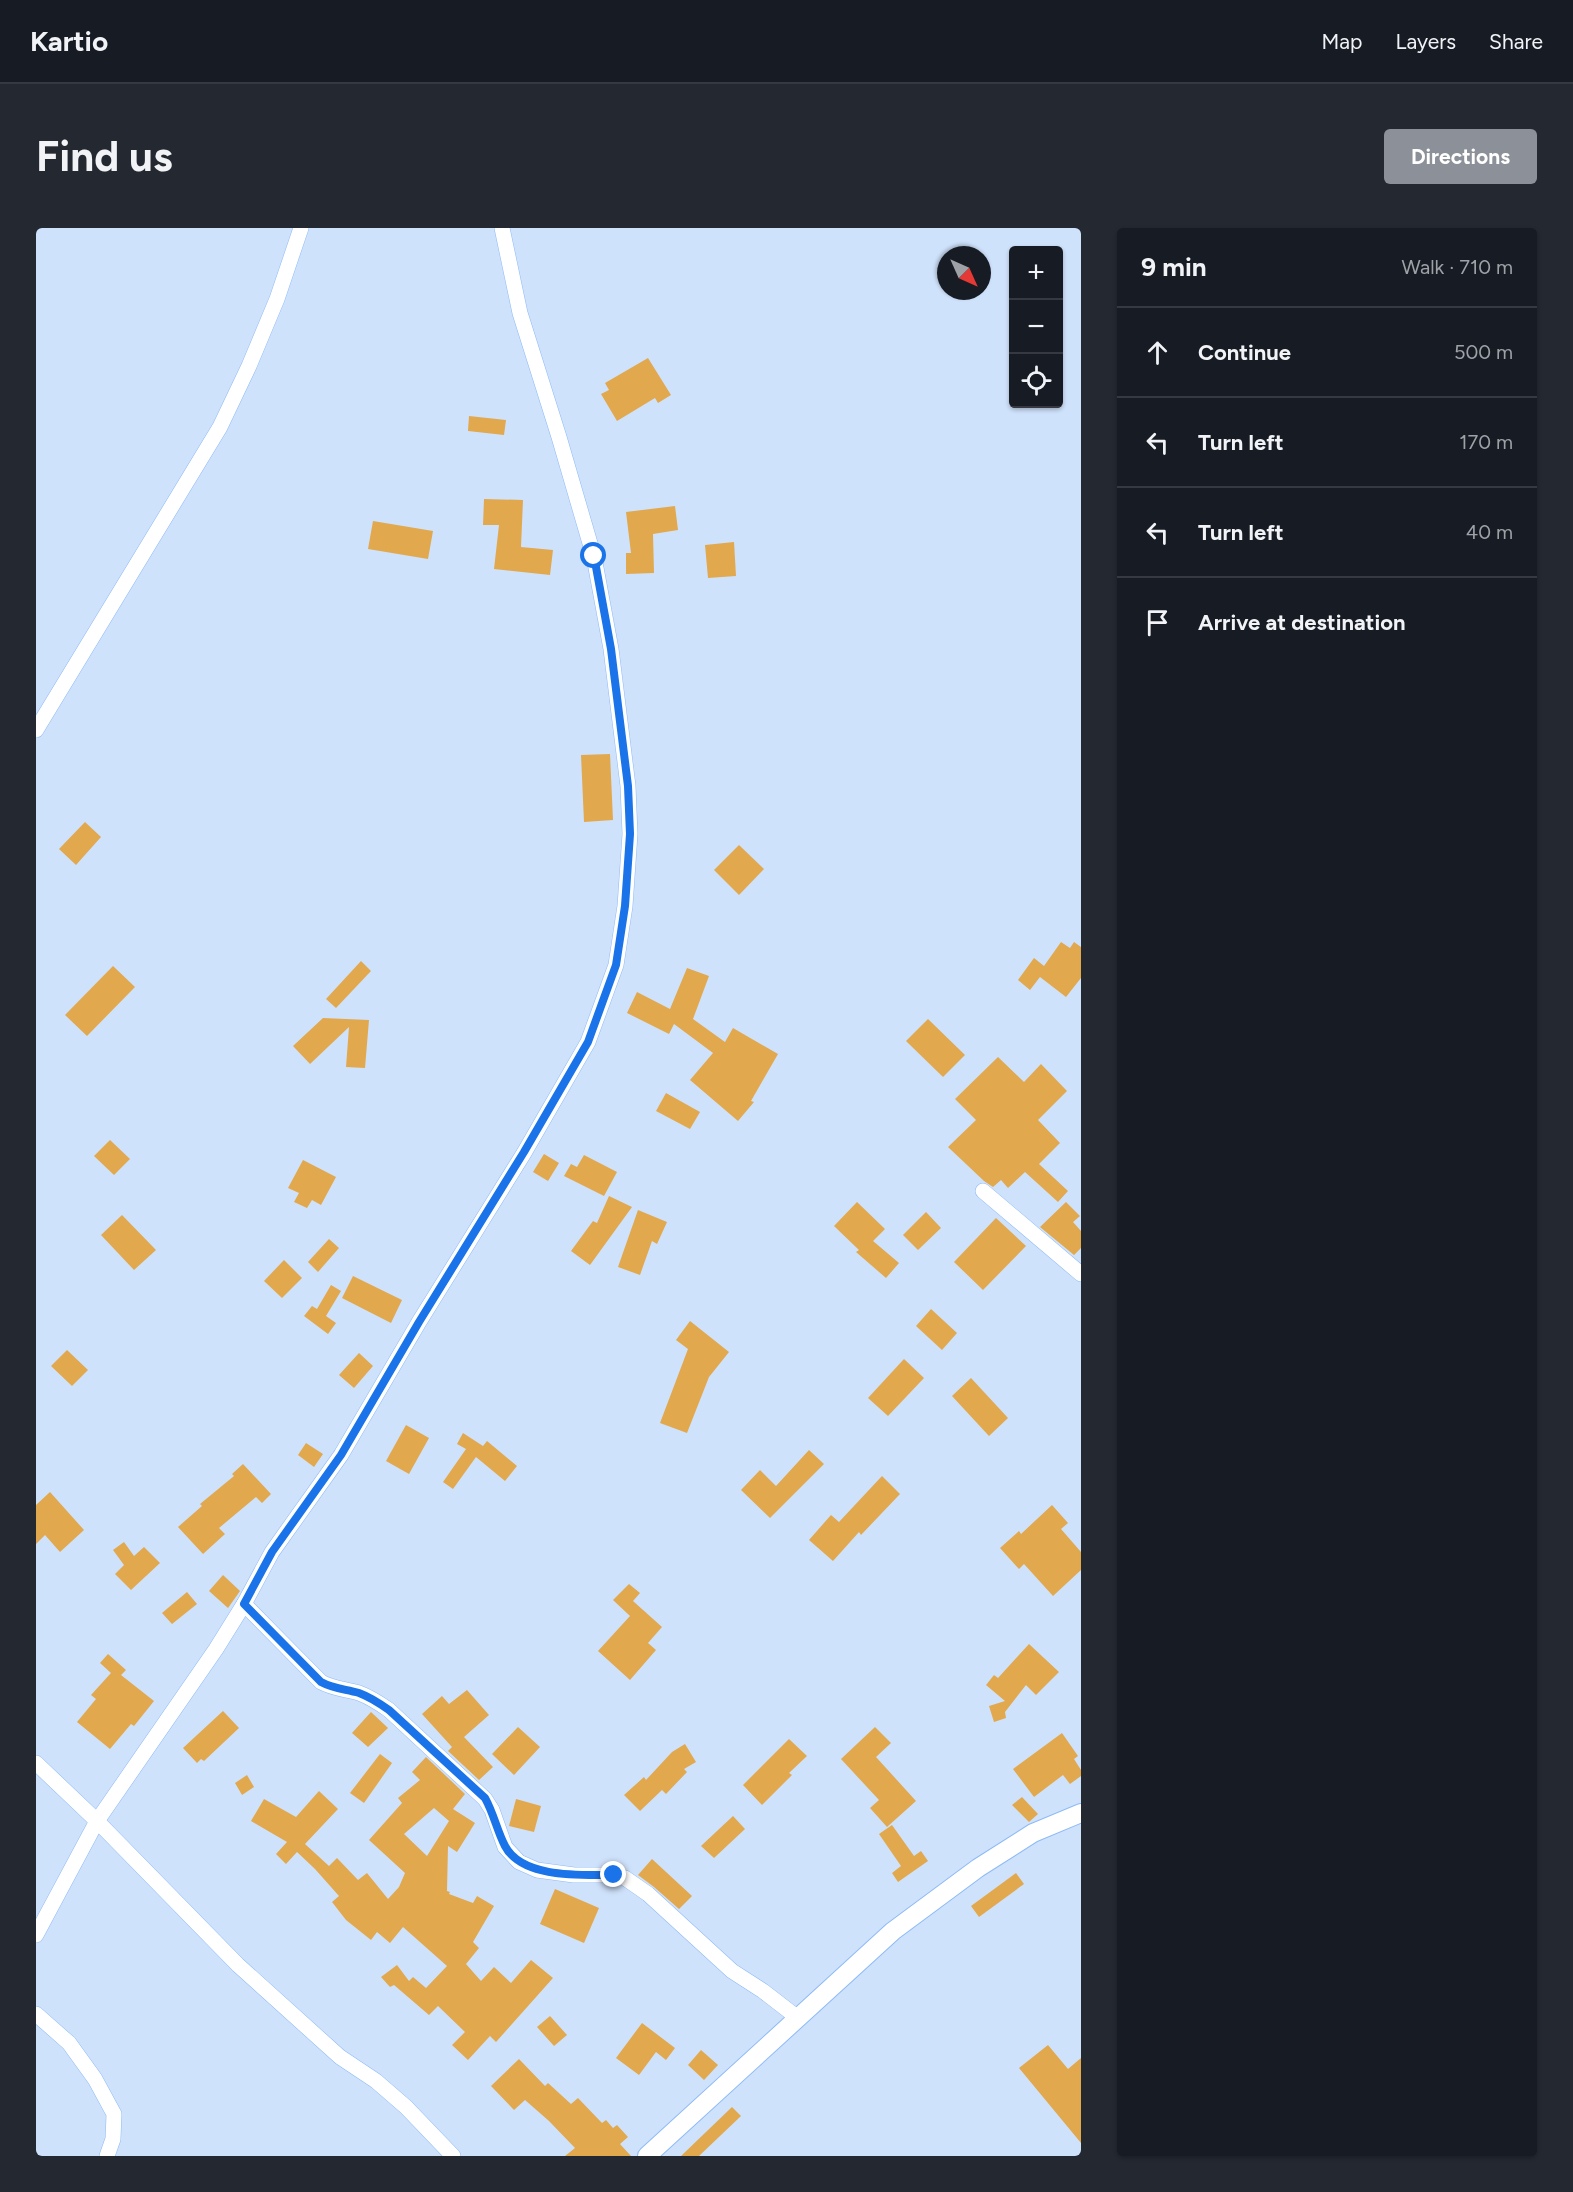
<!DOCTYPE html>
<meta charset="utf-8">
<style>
:root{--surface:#171b24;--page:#242831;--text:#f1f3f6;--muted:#9ea1a6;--line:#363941;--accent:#8c9099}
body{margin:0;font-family:Figtree,sans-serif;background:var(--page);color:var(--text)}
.controls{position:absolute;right:18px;top:18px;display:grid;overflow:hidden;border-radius:6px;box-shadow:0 2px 4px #0004}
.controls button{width:54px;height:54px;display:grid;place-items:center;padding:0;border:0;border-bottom:2px solid var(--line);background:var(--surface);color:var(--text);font:30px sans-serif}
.compass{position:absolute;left:901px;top:18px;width:54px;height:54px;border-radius:50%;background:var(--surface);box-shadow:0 2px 4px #0004;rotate:135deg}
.stop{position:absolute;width:18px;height:18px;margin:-14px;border:4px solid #1a73e8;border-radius:50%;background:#fff}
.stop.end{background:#1a73e8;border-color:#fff;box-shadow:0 2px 6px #0008}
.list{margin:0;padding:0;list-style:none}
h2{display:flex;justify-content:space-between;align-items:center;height:78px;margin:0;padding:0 24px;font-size:26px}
h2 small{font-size:20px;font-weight:400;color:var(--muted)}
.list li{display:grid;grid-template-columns:39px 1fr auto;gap:18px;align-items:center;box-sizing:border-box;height:90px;padding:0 24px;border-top:2px solid var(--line)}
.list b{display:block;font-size:22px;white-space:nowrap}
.list em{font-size:20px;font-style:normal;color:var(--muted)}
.icon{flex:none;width:33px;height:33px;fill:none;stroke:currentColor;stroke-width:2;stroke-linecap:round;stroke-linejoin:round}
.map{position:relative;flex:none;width:1045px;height:1928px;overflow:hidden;border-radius:6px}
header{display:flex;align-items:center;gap:36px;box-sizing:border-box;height:84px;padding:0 30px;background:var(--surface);border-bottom:2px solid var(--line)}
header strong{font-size:28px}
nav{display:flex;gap:33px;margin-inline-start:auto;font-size:21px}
.intro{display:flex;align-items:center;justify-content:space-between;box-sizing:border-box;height:144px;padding:0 36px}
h1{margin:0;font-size:42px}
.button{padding:15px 27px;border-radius:6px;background:var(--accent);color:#fff;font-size:21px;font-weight:700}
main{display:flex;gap:36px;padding:0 36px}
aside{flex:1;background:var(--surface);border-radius:6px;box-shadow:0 2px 4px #0004}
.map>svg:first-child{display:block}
.building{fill:#e2a84d;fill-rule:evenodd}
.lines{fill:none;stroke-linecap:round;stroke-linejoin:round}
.minor-casing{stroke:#8dbaf7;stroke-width:16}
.tertiary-casing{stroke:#8dbaf7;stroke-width:20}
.minor{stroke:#fff;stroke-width:15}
.tertiary{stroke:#fff;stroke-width:18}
.route{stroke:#1a73e8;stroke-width:8}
</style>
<header>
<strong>Kartio</strong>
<nav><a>Map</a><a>Layers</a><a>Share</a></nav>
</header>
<div class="intro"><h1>Find us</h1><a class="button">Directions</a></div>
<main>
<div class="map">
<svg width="1045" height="1928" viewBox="0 0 1045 1928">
<rect width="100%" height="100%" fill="#cfe2fb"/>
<g class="building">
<path d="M612 130 635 167 622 175 619 170 581 193 565 166 573 162 569 155Z"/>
<path d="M433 188 470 192 468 207 432 203Z"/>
<path d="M448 271 487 272 485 319 517 322 514 347 458 341 463 297H447Z"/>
<path d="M639 278 642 302 617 306 618 345 590 346V325H595L590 284Z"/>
<path d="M337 293 397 303 392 331 332 321Z"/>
<path d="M698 314 700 348 672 350 669 317Z"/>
<path d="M574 526 577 592 548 594 545 527Z"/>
<path d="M49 594 65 609 40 637 23 621Z"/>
<path d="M703 617 728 641 703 667 678 642Z"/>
<path d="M1025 714 1034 720 1038 714 1045 719V750L1030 769 1004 749 994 762 982 752 998 730 1008 738Z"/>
<path d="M325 733 335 743 300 780 290 771Z"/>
<path d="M77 738 99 759 51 808 29 787Z"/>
<path d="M651 740 673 748 657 791 689 814 697 800 742 826 715 873 718 874 702 893 654 852 677 825 638 796 633 806 591 785 601 764 634 781Z"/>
<path d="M287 790 333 792 329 840 310 839 313 799 274 836 257 818Z"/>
<path d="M892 791 929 827 907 849 870 813Z"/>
<path d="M962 829 988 854 1005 836 1031 863 1002 892 1024 915 1003 936 1032 963 1022 974 989 944 972 960 965 952 957 959 948 953 912 919 940 892 919 871Z"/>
<path d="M630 865 664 884 654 901 620 883Z"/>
<path d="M74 912 94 931 78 947 58 928Z"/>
<path d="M508 926 523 935 512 953 497 944Z"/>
<path d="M548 927 581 944 568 968 528 948 535 936 541 939Z"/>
<path d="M267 932 300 949 285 977 276 972 271 980 258 974 263 965 252 960Z"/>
<path d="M573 968 596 979 554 1037 535 1023 557 993 561 995Z"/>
<path d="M821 974 849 1001 837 1013 863 1035 850 1050 820 1024 823 1022 798 998Z"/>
<path d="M1030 974 1044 988 1037 994 1045 1003V1020L1038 1027 1004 999Z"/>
<path d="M602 982 631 994 621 1016 616 1013 604 1047 582 1039Z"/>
<path d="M890 984 905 1000 882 1022 867 1007Z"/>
<path d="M86 987 120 1022 98 1042 65 1007Z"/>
<path d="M960 990 990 1018 947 1062 918 1034Z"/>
<path d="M293 1011 303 1020 282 1044 272 1034Z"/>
<path d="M248 1032 266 1050 246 1070 228 1053Z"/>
<path d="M317 1048 366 1072 355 1095 306 1070Z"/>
<path d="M295 1057 305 1063 290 1088 300 1095 292 1106 268 1088 276 1078 281 1081Z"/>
<path d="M895 1081 921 1105 906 1122 880 1098Z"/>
<path d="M654 1093 693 1124 673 1149 651 1205 624 1195 652 1121 640 1112Z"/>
<path d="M31 1122 52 1142 36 1158 15 1138Z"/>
<path d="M323 1125 337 1138 318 1160 303 1147Z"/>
<path d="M868 1131 888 1150 852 1188 832 1170Z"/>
<path d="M935 1150 972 1190 953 1208 916 1168Z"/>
<path d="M370 1197 393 1210 373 1246 350 1233Z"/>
<path d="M427 1205 447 1218 451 1213 481 1238 469 1253 440 1229 417 1261 407 1254 430 1221 421 1216Z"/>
<path d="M270 1215 287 1226 278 1239 262 1227Z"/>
<path d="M773 1222 788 1236 734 1290 705 1262 724 1242 740 1258Z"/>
<path d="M207 1236 235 1266 226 1275 220 1269 183 1300 189 1306 167 1326 142 1299 166 1278 164 1276 198 1248 196 1246Z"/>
<path d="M846 1248 864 1266 825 1307 823 1304 797 1333 773 1312 795 1287 803 1294Z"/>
<path d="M14 1264 48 1302 24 1324 9 1307 0 1316V1277Z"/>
<path d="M1016 1277 1032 1295 1025 1301 1045 1324V1342L1017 1368 988 1336 983 1341 964 1320 983 1303 985 1306Z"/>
<path d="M88 1314 98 1328 108 1319 124 1335 95 1362 79 1346 88 1337 77 1322Z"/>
<path d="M187 1347 204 1363 192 1380 173 1363Z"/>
<path d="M593 1356 604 1365 597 1373 626 1399 612 1415 620 1422 594 1452 562 1423 594 1388 577 1372Z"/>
<path d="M151 1364 161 1376 136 1396 126 1385Z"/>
<path d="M993 1416 1023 1444 1000 1467 990 1457 969 1484 970 1490 958 1494 953 1478 969 1473 950 1457 958 1447 962 1450Z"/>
<path d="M72 1426 90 1442 85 1447 118 1473 98 1498 95 1496 74 1521 41 1494 60 1471 55 1467 75 1445 64 1435Z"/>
<path d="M431 1462 453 1487 428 1509 457 1539 443 1552 412 1523 416 1519 386 1486 406 1468 413 1476Z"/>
<path d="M187 1483 203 1500 168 1533 165 1531 161 1535 147 1520Z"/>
<path d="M335 1484 352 1500 332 1519 316 1505Z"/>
<path d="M482 1499 504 1519 478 1547 456 1526Z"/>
<path d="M839 1499 855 1515 840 1529 880 1573 851 1599 834 1580 843 1572 805 1531Z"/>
<path d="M1026 1505 1042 1528 1038 1531 1045 1542V1548L1034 1556 1027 1547 998 1569 977 1541Z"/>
<path d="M753 1511 771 1528 753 1545 756 1547 726 1577 707 1557Z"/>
<path d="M649 1516 660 1534 648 1541 651 1544 630 1566 626 1562 604 1583 588 1567 608 1549 610 1552 636 1524Z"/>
<path d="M344 1526 356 1535 328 1575 314 1565Z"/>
<path d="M390 1529 429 1566 417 1581 439 1595 421 1624 412 1618 411 1663 414 1664 413 1666 437 1675 441 1668 458 1678 437 1714 443 1720 430 1736 445 1753 458 1739 475 1755 495 1732 517 1750 460 1814 454 1808 432 1832 416 1817 429 1804 402 1778 393 1787 358 1757 354 1759 345 1749 361 1737 373 1753 377 1749 390 1760 411 1738 367 1699 354 1715 341 1704 335 1712 310 1692 296 1674 303 1668 279 1641 261 1624 250 1636 240 1626 251 1614 215 1593 228 1571 260 1589 283 1563 302 1581 269 1616 293 1638 301 1630 322 1652 331 1645 352 1671 363 1659 369 1645 333 1612 366 1575 362 1570 384 1552 376 1544ZM398 1580 413 1593 391 1628 368 1606Z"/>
<path d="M211 1547 218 1559 206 1567 199 1555Z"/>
<path d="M986 1569 1002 1586 993 1594 976 1577Z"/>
<path d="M480 1571 505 1578 498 1604 473 1598Z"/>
<path d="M697 1588 709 1601 678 1630 665 1618Z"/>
<path d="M856 1597 878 1628 885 1623 892 1633 862 1654 856 1645 865 1638 843 1606Z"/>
<path d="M616 1631 656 1668 643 1681 618 1659 602 1647Z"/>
<path d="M980 1645 988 1656 943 1689 935 1678Z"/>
<path d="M519 1661 563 1680 548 1715 504 1696Z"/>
<path d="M514 1788 531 1807 518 1818 501 1799Z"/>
<path d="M606 1795 639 1820 630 1832 620 1824 603 1847 580 1830Z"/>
<path d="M1012 1817 1032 1841 1045 1830V1915L983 1840Z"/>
<path d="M665 1822 682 1837 668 1852 652 1837Z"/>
<path d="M483 1831 509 1858 512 1855 535 1876 542 1870 566 1895 570 1892 577 1900 581 1897 592 1909 584 1916 595 1928H529L539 1920 513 1893 489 1872 478 1882 455 1858Z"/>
<path d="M696 1879 705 1888 663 1928H645Z"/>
</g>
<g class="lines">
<g class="minor-casing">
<g id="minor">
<path d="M0 502 184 199 213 138 241 71 265 0"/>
<path d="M947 963 1045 1046"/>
<path d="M208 1376 285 1454C298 1461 309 1461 323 1465 334 1469 343 1475 353 1482L449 1571 456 1582 469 1619 483 1634 501 1642 538 1647H578L589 1650 612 1666 696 1743 727 1763 762 1790"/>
<path d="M0 1535 61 1593 202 1737 304 1829 340 1853 370 1879 417 1928"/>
<path d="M0 1707 61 1593 180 1421 208 1376 236 1324 305 1227 383 1094 488 925 552 814 580 737 589 678 594 606 592 558 575 421 558 329 523 209 484 85 466 0"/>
<path d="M0 1786 33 1815 59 1851 78 1886 77 1911 71 1928"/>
</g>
</g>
<g class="tertiary-casing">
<path id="tertiary" d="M611 1928 857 1703 942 1640 997 1605 1045 1585"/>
</g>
<use href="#minor" class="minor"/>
<use href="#tertiary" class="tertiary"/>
</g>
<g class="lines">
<path class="route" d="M558 328 575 421 592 558 594 606 589 678 580 737 552 814 488 924 383 1094 305 1227 236 1324 208 1376 285 1454C298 1461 309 1461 323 1465 334 1469 343 1475 353 1482L449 1570C458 1586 461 1603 469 1618 486 1651 547 1647 578 1647"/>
</g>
</svg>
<div class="controls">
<button>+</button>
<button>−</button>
<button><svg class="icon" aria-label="locate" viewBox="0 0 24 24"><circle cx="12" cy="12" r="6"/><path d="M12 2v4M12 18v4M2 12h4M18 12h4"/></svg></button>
</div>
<svg class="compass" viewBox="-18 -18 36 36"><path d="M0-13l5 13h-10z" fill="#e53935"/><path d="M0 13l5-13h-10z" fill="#9ea1a6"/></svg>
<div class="stop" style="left:558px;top:328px"></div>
<div class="stop end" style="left:578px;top:1647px"></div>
</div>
<aside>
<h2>9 min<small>Walk · 710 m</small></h2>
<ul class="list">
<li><svg class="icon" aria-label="ahead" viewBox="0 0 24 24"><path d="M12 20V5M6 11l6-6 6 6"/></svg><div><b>Continue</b></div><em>500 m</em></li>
<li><svg class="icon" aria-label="left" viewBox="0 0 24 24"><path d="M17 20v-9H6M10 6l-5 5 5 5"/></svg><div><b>Turn left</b></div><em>170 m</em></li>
<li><svg class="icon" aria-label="left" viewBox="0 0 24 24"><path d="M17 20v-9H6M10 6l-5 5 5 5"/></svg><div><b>Turn left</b></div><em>40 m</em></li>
<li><svg class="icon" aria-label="arrive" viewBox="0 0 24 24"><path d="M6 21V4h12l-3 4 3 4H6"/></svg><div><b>Arrive at destination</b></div></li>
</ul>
</aside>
</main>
